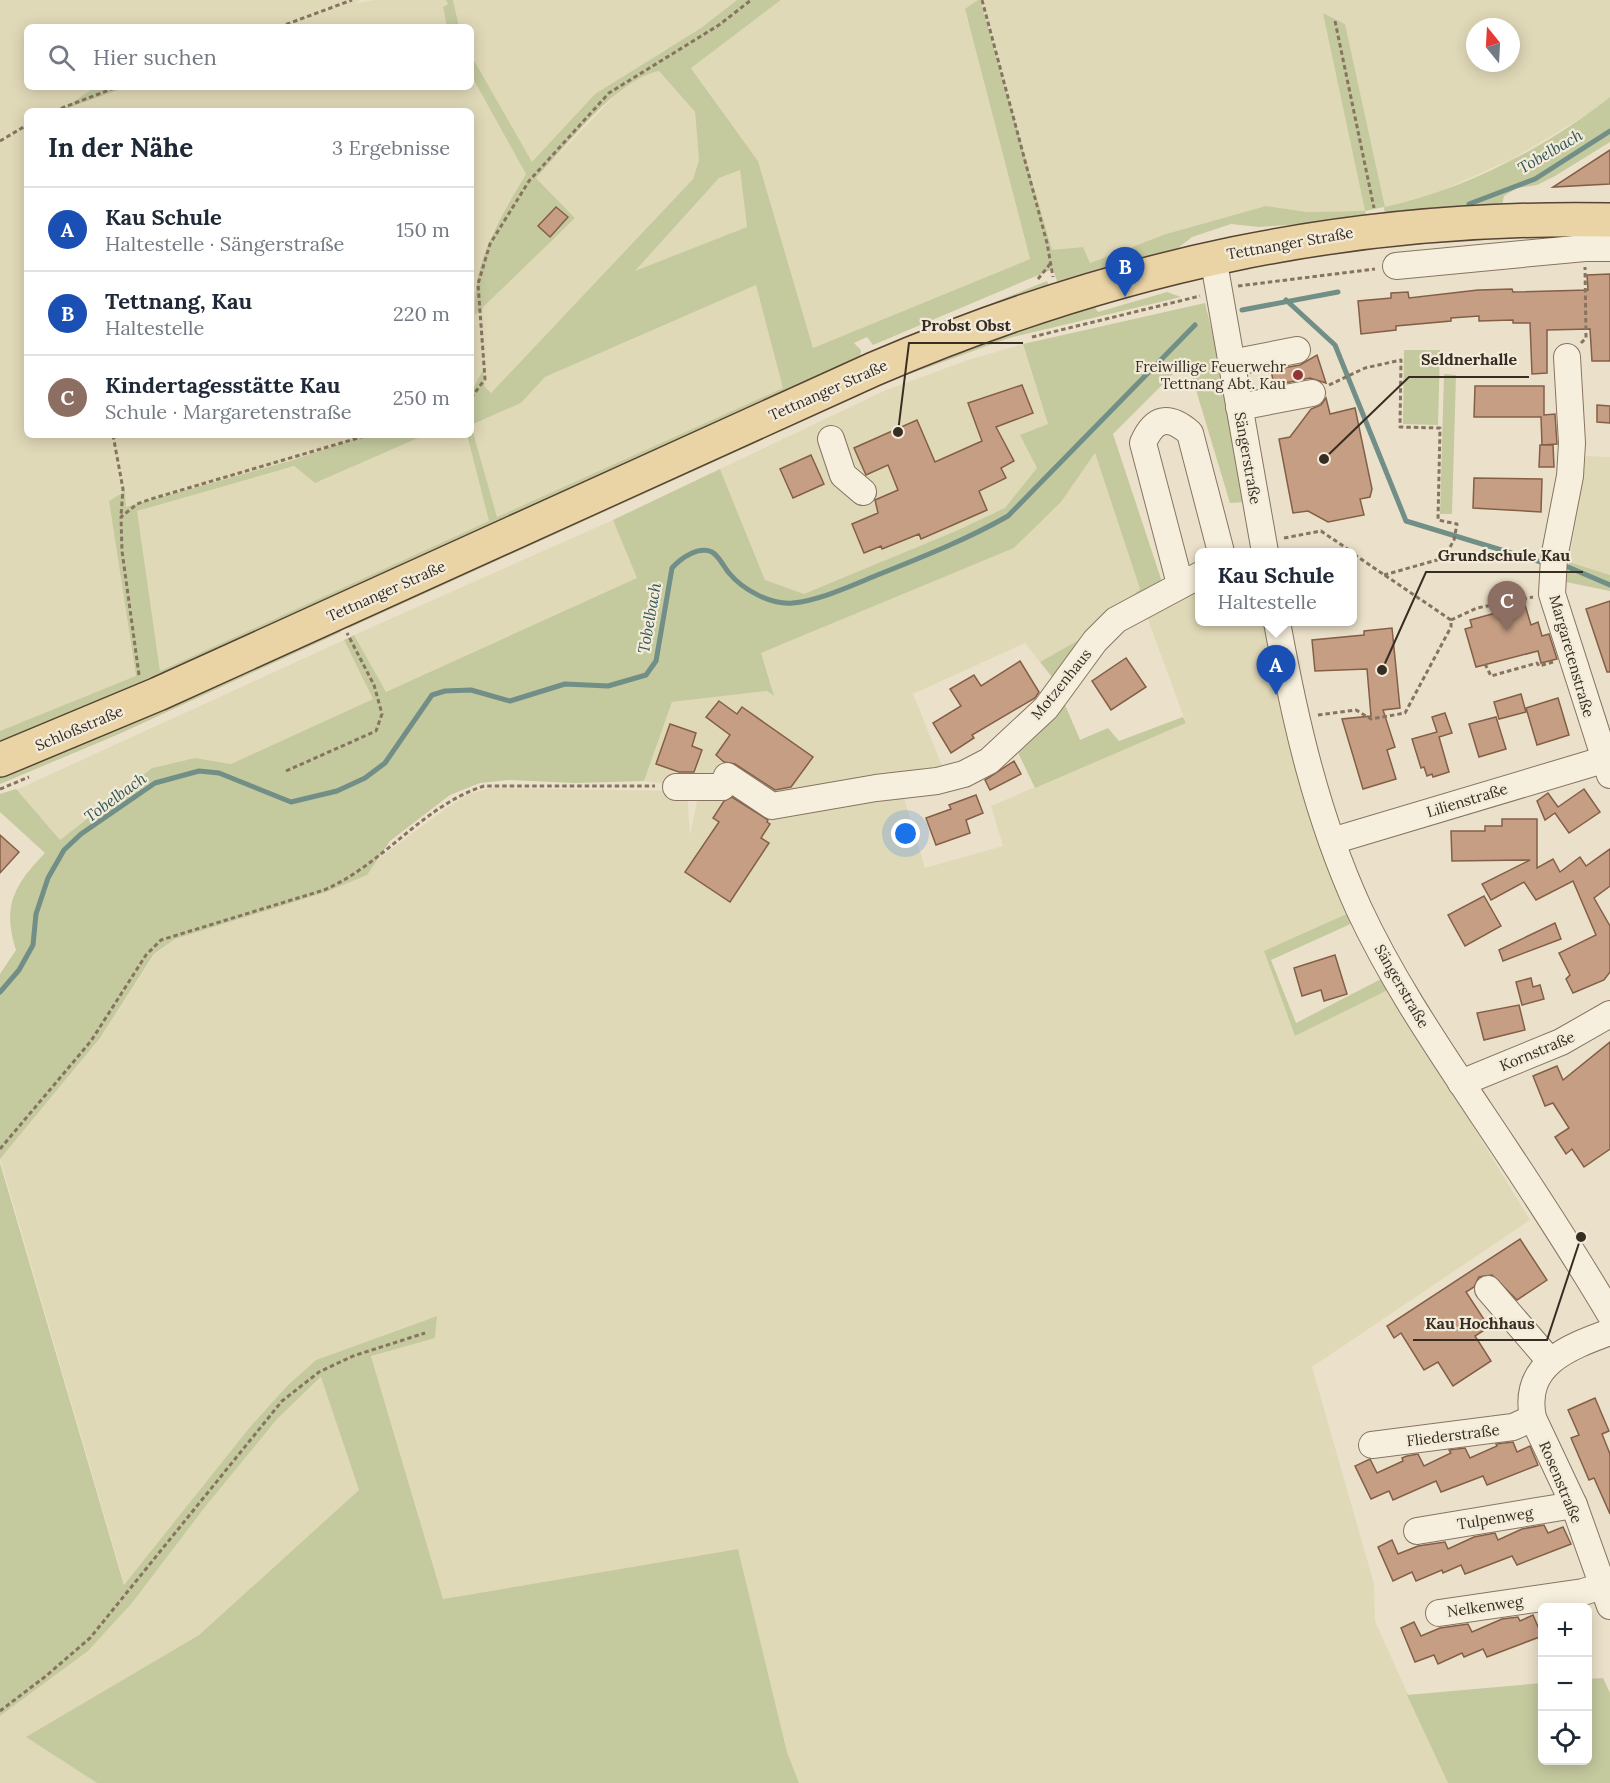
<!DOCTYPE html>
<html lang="de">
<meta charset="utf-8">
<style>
:root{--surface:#fff;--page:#f2f2f3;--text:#1f2937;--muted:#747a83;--line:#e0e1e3;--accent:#b45309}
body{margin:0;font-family:Lora,serif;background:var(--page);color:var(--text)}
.controls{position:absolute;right:18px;bottom:18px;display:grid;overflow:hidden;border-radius:9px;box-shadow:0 3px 15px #0003}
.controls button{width:54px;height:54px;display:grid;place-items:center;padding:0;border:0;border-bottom:2px solid var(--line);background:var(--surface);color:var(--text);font:30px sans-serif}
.compass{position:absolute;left:1466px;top:18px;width:54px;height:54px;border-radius:50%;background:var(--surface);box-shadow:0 3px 15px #0003;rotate:342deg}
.you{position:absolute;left:906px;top:834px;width:21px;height:21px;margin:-15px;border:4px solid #fff;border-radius:50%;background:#1a73e8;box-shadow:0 0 0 9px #1a73e833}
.badge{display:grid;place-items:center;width:39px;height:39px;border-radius:50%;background:var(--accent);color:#fff;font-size:20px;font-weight:700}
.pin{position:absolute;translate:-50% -50px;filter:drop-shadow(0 2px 3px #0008)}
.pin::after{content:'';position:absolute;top:32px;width:21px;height:18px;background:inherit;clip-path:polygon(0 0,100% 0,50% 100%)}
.popup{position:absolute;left:1195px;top:548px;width:162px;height:78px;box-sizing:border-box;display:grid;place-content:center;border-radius:9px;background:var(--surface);filter:drop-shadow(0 2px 4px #0005);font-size:20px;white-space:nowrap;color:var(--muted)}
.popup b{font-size:22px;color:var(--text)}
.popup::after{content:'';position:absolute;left:50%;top:100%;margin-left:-12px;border:12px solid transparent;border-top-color:var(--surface)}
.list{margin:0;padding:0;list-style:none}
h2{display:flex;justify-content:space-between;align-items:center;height:78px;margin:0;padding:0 24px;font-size:26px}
h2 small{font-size:20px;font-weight:400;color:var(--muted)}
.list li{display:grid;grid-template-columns:39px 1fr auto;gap:18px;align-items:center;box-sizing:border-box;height:84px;padding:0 24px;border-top:2px solid var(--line)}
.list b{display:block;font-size:22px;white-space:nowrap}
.list p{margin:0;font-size:20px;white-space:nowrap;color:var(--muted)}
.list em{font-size:20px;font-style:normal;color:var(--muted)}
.icon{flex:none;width:33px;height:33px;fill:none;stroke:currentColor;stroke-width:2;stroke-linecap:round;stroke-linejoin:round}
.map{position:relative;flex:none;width:1610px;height:1783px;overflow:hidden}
.search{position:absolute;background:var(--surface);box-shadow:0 3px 15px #0003;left:24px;top:24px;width:450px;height:66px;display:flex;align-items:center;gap:15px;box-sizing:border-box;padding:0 21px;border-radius:9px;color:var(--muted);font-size:22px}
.panel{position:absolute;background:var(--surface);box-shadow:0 3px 15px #0003;left:24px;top:108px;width:450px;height:330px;border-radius:9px}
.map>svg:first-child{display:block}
.farmland{fill:#e0d9b8;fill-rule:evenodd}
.green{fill:#c4c99e;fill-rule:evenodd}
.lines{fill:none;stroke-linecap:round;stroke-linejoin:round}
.stream{stroke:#718e87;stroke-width:5}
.building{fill:#c69e83;stroke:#845f47;stroke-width:1.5}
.minor-casing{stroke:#877460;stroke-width:28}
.major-casing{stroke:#554333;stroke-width:36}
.path{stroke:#877460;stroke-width:3;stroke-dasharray:4.5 3;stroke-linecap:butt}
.minor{stroke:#f7efdd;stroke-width:26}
.major{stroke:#ead4a6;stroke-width:33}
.poi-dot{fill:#913536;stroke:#f3ebd9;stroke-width:2}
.labels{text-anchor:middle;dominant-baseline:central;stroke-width:4.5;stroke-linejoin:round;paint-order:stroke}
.street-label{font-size:15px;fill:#382d22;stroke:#f3ebd9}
.poi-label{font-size:15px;fill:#382d22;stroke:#f3ebd9;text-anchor:end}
.water-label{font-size:16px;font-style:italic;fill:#325754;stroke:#f3ebd9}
.leader{fill:none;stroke:#382d22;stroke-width:2}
.callout-dot{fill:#382d22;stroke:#f3ebd9;stroke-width:2}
.callout-label{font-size:16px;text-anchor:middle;font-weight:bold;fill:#382d22;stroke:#f3ebd9;stroke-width:4.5;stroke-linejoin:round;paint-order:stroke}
</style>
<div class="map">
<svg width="1610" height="1783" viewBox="0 0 1610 1783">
<rect width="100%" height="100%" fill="#ebe1ca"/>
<g class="farmland">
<path d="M0 0H361L355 3 376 0H446L448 4 443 8 447 27H27V87H95L60 111H27V435H366L293 460 125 508 124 491 109 501 136 677 0 731Z"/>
<path d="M453 0H737L701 28 595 94 532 163 471 55V27H459Z"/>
<path d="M781 0H978L965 10 1030 259 813 348 758 161 691 67Z"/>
<path d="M980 0H1610V97L1590 113 1512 159 1421 200 1385 207 1345 24 1324 13 1365 211 1307 212 1266 206 1166 234 1090 263 1083 247 1052 251ZM1475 27H1511V63H1475Z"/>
<path d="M659 71 695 112 699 160 693 179 491 393 485 387 483 371 471 392V111H62L127 87H471V75L526 174 492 233 474 292 575 218 536 178 623 87 647 73Z"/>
<path d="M740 169 747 227 634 272 719 178Z"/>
<path d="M756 285 784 388 497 517 471 425 521 403 545 377Z"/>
<path d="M1023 344 1048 424 1037 468 1007 514 792 600 773 599 720 469 884 391 968 360Z"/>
<path d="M425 435H467L489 521 160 671 136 510 294 466 315 483Z"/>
<path d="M1095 453 1140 589 1084 637 1040 662 1025 643 913 694 945 773 901 788 925 868 1003 846 991 806 1186 723 1144 609 1199 583 1200 622H1267L1288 742 1331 867 1351 912 1264 951 1295 1036 1390 989 1530 1220 1312 1367 1374 1584 1375 1621 1448 1783H799L787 1752 738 1549 443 1599 371 1355 435 1338 436 1316 316 1360 288 1385 250 1427 125 1586 0 1159 100 1038 155 954 175 939 325 892 366 875 378 859 445 809 468 794 491 788 687 791 690 835 700 788 644 781 672 702 767 691 773 695 760 653 1014 548 1061 502Z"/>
<path d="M1586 456 1610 457V575L1569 562Z"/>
<path d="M613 520 638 578 386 693 354 635Z"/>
<path d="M344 640 373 699 231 764 195 758 152 768 60 840 16 790Z"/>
<path d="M322 1377 359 1490 199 1635 27 1737 97 1783H0V1716L88 1651 132 1603 205 1507 278 1418Z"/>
</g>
<g class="green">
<path d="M446 0H453L459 27H447L443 7 448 4Z"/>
<path d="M737 0H781L691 68 758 161 813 348 1030 259 965 9 978 0H980L1052 250 1083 247 1090 263 1166 234 1266 206 1307 212 1365 211 1323 13 1345 24 1385 207C1462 191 1549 146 1610 97V142L1555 176 1537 185 1517 188 1504 196 1501 210 1385 216 1384 207 1365 211 1367 219 1259 227 1231 224 1192 237 1168 256 1059 287 1053 269 873 345 867 337 854 343 861 350 860 358 852 365 0 747V731L136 676 109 501 125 491 126 507 293 460 366 435H425L315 483 294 466 137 511 160 671 489 521 467 435H471V392L483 370 485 387 491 393 693 179 699 160 695 112 659 71C615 80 568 145 536 178L575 218 475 315C472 262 500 218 526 174L471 75V55L532 162 595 94 701 28ZM740 170 747 227 635 271 719 178ZM756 285 783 388 497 517 471 425 521 403 545 377Z"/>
<path d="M95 87H127L60 111Z"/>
<path d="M1047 281 1050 289 887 351 890 344Z"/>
<path d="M1167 292 1181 297 1009 338 893 380 891 373 972 339 1094 306 1098 312Z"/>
<path d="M1205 303 1227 394 1246 502 1230 503 1187 360 1113 434 1163 585 1056 682 1040 662 1084 637 1140 589 1095 453 1061 502 1014 548 761 653 774 696 767 691 672 702 644 781 575 783 509 780 480 783 450 795 390 841 367 875 326 892 175 939 154 954 100 1038 0 1159V974L16 950C2 906 14 885 45 853L0 812V794L16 789 60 840 152 768 195 758 231 764 373 699 344 640 354 635 386 692 637 578 613 520 720 469 765 580 804 594 956 531 1005 508 1037 468 1020 435 1048 424 1023 344Z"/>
<path d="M1404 350H1440L1438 425 1403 424Z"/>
<path d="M1444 374 1456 375 1452 514H1440Z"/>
<path d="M854 389 861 395 349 628 345 621Z"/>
<path d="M1569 562 1610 575V591L1566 582Z"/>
<path d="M337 625 341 632 119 734 0 784V770Z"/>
<path d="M1060 693 1080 740 1108 728 1119 741 1183 717 1186 723 1035 788 1012 740Z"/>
<path d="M1351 912 1355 922 1271 960 1296 1023 1385 977 1390 989 1295 1036 1264 951Z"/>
<path d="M0 1163 124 1585 250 1427 288 1385 316 1360 437 1316 435 1338 371 1356 443 1599 738 1549 787 1752 799 1783H97L26 1737 199 1635 359 1490 321 1377 278 1418 205 1507 132 1603 88 1651 0 1716Z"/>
<path d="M1603 1678 1610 1693V1783H1448L1407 1695 1542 1683V1760H1588V1679Z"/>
</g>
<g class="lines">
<g class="stream">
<path d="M1469 204 1535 179 1610 131"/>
<path d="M1286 300 1335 345 1406 521 1541 562"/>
<path d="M1242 310 1338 292"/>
<path d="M1568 567 1610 585"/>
<path d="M0 992 19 970 33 945 36 914 48 878 64 850 81 834 155 783 199 771 219 773 291 802 337 791 365 778 385 763 432 695 445 691 471 690 510 701 565 684 608 686 646 675 656 661 672 568C681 558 698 546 712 552 719 556 724 567 729 573 743 590 771 605 793 603 821 600 850 586 875 576 920 558 966 540 1008 516L1195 325"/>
</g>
</g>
<g class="building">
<path d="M1610 150V184L1553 187Z"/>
<path d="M556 207 568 217 550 237 538 226Z"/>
<path d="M1610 274V361H1592L1590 329 1547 330V373L1532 374 1530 323H1513V320L1479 321V316L1451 318V321L1396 326V330L1361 334 1358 301 1391 298V293L1408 292 1409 298 1478 290 1512 289 1513 292 1588 290 1587 275Z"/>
<path d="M1317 355 1326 383 1310 378 1274 385 1271 370 1300 365Z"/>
<path d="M1022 385 1033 413 996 427 1014 461 1001 468 1006 478 979 491 987 510 921 539 919 534 882 549 881 546 864 553 852 524 878 513 875 500 898 490 888 465 866 475 854 448 917 420 935 462 982 441 968 403Z"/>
<path d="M1475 386H1544V415L1555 414 1557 444 1542 445 1541 417H1474Z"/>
<path d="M1326 398 1330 414 1355 408 1372 489 1370 497 1360 499 1364 515 1328 522 1308 511 1293 513 1279 439 1290 437 1311 409 1321 405Z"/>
<path d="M1597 405 1610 406V423L1597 422Z"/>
<path d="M1540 445H1553L1554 467H1539Z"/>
<path d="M811 455 824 484 793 498 780 469Z"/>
<path d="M1474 478 1542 479 1541 512 1473 508Z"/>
<path d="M1610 601V672H1607L1586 609Z"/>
<path d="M1525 605 1531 625 1538 622 1542 636 1549 634 1557 659 1541 663 1538 651 1476 667 1465 629 1472 627 1470 620Z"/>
<path d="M1392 628 1400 708 1383 710 1395 747 1387 750 1396 779 1363 789 1342 719 1371 716 1367 669 1315 671 1312 640 1364 635V631Z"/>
<path d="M1126 658 1146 687 1111 710 1092 681Z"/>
<path d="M1020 661 1039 692 1035 698 972 735 974 738 951 753 933 723 961 706 950 689 974 675 981 686Z"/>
<path d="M1521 694 1526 712 1499 719 1494 702Z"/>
<path d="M1558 698 1569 735 1537 745 1526 708Z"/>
<path d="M719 701 737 714 742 707 813 757 791 787 775 790 735 764 724 762 716 755 730 735 706 717Z"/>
<path d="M1445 713 1452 733 1439 737 1449 772 1433 777 1432 774 1427 776 1424 767 1421 768 1412 739 1437 732 1432 717Z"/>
<path d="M1496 717 1506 749 1479 757 1469 724Z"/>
<path d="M670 724 696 733 692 746 702 750 694 772H679L656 764Z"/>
<path d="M1014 761 1021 774 990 790 985 780Z"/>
<path d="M1584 789 1600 812 1569 833 1555 813 1545 820 1537 801 1548 793 1558 807Z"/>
<path d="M976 795 983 813 966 820 970 833 936 845 926 818 951 809 949 805Z"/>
<path d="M732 797 768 820 767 822 770 824 761 838 769 843 730 902 685 872 719 822 713 818 724 801Z"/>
<path d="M1502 819H1537V868L1553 859 1560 872 1580 857 1586 866 1610 849V886L1594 898 1610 926V972L1604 980 1573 993 1566 979 1570 975 1559 953 1596 935 1573 881 1536 900 1524 882 1491 900 1482 884 1530 860 1452 861 1451 831H1485V826H1502Z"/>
<path d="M0 835 19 852 0 873Z"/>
<path d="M1484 896 1501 926 1465 946 1448 915Z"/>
<path d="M1555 923 1561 939 1503 961 1499 950Z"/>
<path d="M1335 955 1347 994 1324 1001 1321 990 1302 996 1294 968Z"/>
<path d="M1531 978 1533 987 1540 985 1544 999 1522 1005 1516 982Z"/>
<path d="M1519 1005 1525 1030 1484 1040 1477 1013Z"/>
<path d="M1610 1042V1149L1584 1167 1572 1149 1566 1154 1555 1137 1569 1128 1553 1103 1545 1106 1533 1076 1557 1066 1563 1080Z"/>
<path d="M1520 1239 1547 1280 1517 1300 1492 1275 1479 1277 1474 1287 1466 1292 1489 1327 1475 1336 1491 1361 1453 1386 1438 1362 1424 1370 1401 1333 1394 1338 1387 1326Z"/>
<path d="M1595 1398 1609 1431 1602 1434 1610 1454V1514L1594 1478 1589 1480 1571 1438 1579 1435 1568 1410Z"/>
<path d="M1513 1442 1517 1452 1530 1446 1538 1465 1487 1485 1483 1476 1441 1492 1436 1481 1393 1500 1389 1491 1371 1499 1355 1466 1370 1459 1377 1473 1403 1461 1402 1458 1407 1456 1418 1454 1424 1466 1451 1453 1449 1450 1465 1448 1470 1458 1497 1446 1496 1444Z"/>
<path d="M1544 1525 1548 1533 1563 1527 1571 1544 1517 1565 1512 1556 1465 1574 1461 1565 1443 1573 1442 1570 1416 1581 1412 1572 1393 1581 1378 1547 1392 1540 1398 1554 1418 1546 1445 1542 1448 1549 1474 1537 1495 1533 1498 1540 1522 1529Z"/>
<path d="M1533 1615 1542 1636 1487 1657 1483 1649 1464 1657 1462 1653 1438 1664 1434 1655 1415 1662 1401 1628 1414 1622 1421 1636 1440 1628 1468 1624 1472 1632 1502 1619 1518 1617 1520 1621Z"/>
</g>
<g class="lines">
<g class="minor-casing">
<g id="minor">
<path d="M1213 257 1265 552"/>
<path d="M1396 266 1585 248H1610"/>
<path d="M1567 357 1572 443 1570 476 1554 558 1552 594 1610 775"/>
<path d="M1231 363 1297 350"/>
<path d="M1239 407 1312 393"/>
<path d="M831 439 843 475 863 492"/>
<path d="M1180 584 1143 443C1154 418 1168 414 1190 433L1221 552"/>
<path d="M1277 622C1295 721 1317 817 1359 909 1392 980 1437 1046 1480 1111 1525 1178 1569 1245 1610 1314"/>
<path d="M676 787H722L727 776 772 806 876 788 937 781 964 774 989 761 1046 708 1095 641 1116 620 1200 575"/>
<path d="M1332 841 1603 760"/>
<path d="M1461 1083 1561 1042 1610 1014"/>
<path d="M1488 1289 1550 1361"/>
<path d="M1610 1332C1569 1347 1522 1364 1533 1418L1574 1505 1610 1606"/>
<path d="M1372 1445 1513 1427 1533 1418"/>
<path d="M1417 1531 1574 1505"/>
<path d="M1439 1613 1583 1592 1602 1586"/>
</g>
</g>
<g class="major-casing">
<path id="major" d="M0 760 158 694 874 369C1114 266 1347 215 1610 220"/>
</g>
<g class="path">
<path d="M982 0 1047 243 1053 277"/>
<path d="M1335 21 1374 208"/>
<path d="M279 27 352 0"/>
<path d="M54 111 117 87"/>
<path d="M0 141 27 125"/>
<path d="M1038 279 1050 264"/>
<path d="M1238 286 1375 269"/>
<path d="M1032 337 1200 296"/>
<path d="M1581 343 1586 338 1585 267"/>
<path d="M1329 385 1365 368 1401 360 1400 427 1440 428 1438 520 1457 524 1454 540 1444 558 1384 575"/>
<path d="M471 398 485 379 478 284 490 244 529 181 609 93 719 25 751 0"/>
<path d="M113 435 123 489 121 516"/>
<path d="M1284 538 1321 531 1352 552"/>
<path d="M1451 620 1477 608 1533 597"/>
<path d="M1485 664 1491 676 1537 663 1539 666 1553 662"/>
<path d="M139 675 122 551 121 517 137 504 151 499 368 435"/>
<path d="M1318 715 1356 710 1371 719 1405 713 1451 627V620L1352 553"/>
<path d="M286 771 376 731 382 714 374 685 347 633"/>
<path d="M0 789 29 777"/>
<path d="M0 1149 91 1041 146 955 161 940 324 890C383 865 422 806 484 786H655"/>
<path d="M0 1711 46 1676 90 1638 282 1401 319 1372 353 1356 425 1333"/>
</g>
<use href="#minor" class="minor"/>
<use href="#major" class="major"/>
</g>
<circle class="poi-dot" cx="1298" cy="375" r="6"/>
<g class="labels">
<g class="street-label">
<text transform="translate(1290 243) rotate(-10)">Tettnanger Straße</text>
<text transform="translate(828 390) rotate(-24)">Tettnanger Straße</text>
<text transform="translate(1248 458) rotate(80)">Sängerstraße</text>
<text transform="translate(386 591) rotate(-24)">Tettnanger Straße</text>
<text transform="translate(1572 656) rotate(74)">Margaretenstraße</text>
<text transform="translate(1061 684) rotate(-51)">Motzenhaus</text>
<text transform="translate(79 728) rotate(-23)">Schloßstraße</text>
<text transform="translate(1467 800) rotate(-17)">Lilienstraße</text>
<text transform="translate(1402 986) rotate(60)">Sängerstraße</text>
<text transform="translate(1537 1051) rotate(-23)">Kornstraße</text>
<text transform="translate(1453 1435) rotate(-7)">Fliederstraße</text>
<text transform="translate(1561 1482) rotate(67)">Rosenstraße</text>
<text transform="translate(1495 1518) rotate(-9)">Tulpenweg</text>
<text transform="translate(1485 1606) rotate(-8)">Nelkenweg</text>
</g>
<g class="poi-label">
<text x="1286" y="366">Freiwillige Feuerwehr<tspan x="1286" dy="17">Tettnang Abt. Kau</tspan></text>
</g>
<g class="water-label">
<text transform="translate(1550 151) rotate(-30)">Tobelbach</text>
<text transform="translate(649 618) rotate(-80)">Tobelbach</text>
<text transform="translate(115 797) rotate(-36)">Tobelbach</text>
</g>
</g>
<path class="leader" d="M898 432L909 343H1023M1324 459L1409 377H1529M1382 670L1426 572H1583M1581 1237L1547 1340H1413"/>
<g class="callout-dot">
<circle cx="898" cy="432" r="6"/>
<circle cx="1324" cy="459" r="6"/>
<circle cx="1382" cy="670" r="6"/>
<circle cx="1581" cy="1237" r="6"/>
</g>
<g class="callout-label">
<text x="966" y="331">Probst Obst</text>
<text x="1469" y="365">Seldnerhalle</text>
<text x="1504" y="561">Grundschule Kau</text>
<text x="1480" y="1329">Kau Hochhaus</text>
</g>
</svg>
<div class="controls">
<button>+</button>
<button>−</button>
<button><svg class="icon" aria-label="locate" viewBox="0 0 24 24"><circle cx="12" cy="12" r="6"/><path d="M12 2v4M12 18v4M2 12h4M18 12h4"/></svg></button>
</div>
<svg class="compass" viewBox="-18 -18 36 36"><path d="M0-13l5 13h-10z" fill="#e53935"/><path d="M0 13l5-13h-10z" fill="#747a83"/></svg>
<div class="you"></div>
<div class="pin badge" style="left:1276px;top:695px;background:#1a4fb4">A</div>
<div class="popup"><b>Kau Schule</b>Haltestelle</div>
<div class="pin badge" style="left:1125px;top:297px;background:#1a4fb4">B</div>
<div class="pin badge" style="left:1507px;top:631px;background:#8d6e63">C</div>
<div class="search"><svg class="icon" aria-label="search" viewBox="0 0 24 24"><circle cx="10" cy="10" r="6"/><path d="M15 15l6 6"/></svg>Hier suchen</div>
<section class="panel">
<h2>In der Nähe<small>3 Ergebnisse</small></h2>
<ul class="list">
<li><span class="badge" style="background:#1a4fb4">A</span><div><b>Kau Schule</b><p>Haltestelle · Sängerstraße</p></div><em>150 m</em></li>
<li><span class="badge" style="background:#1a4fb4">B</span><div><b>Tettnang, Kau</b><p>Haltestelle</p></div><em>220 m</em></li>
<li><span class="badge" style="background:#8d6e63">C</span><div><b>Kindertagesstätte Kau</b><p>Schule · Margaretenstraße</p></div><em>250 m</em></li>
</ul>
</section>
</div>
